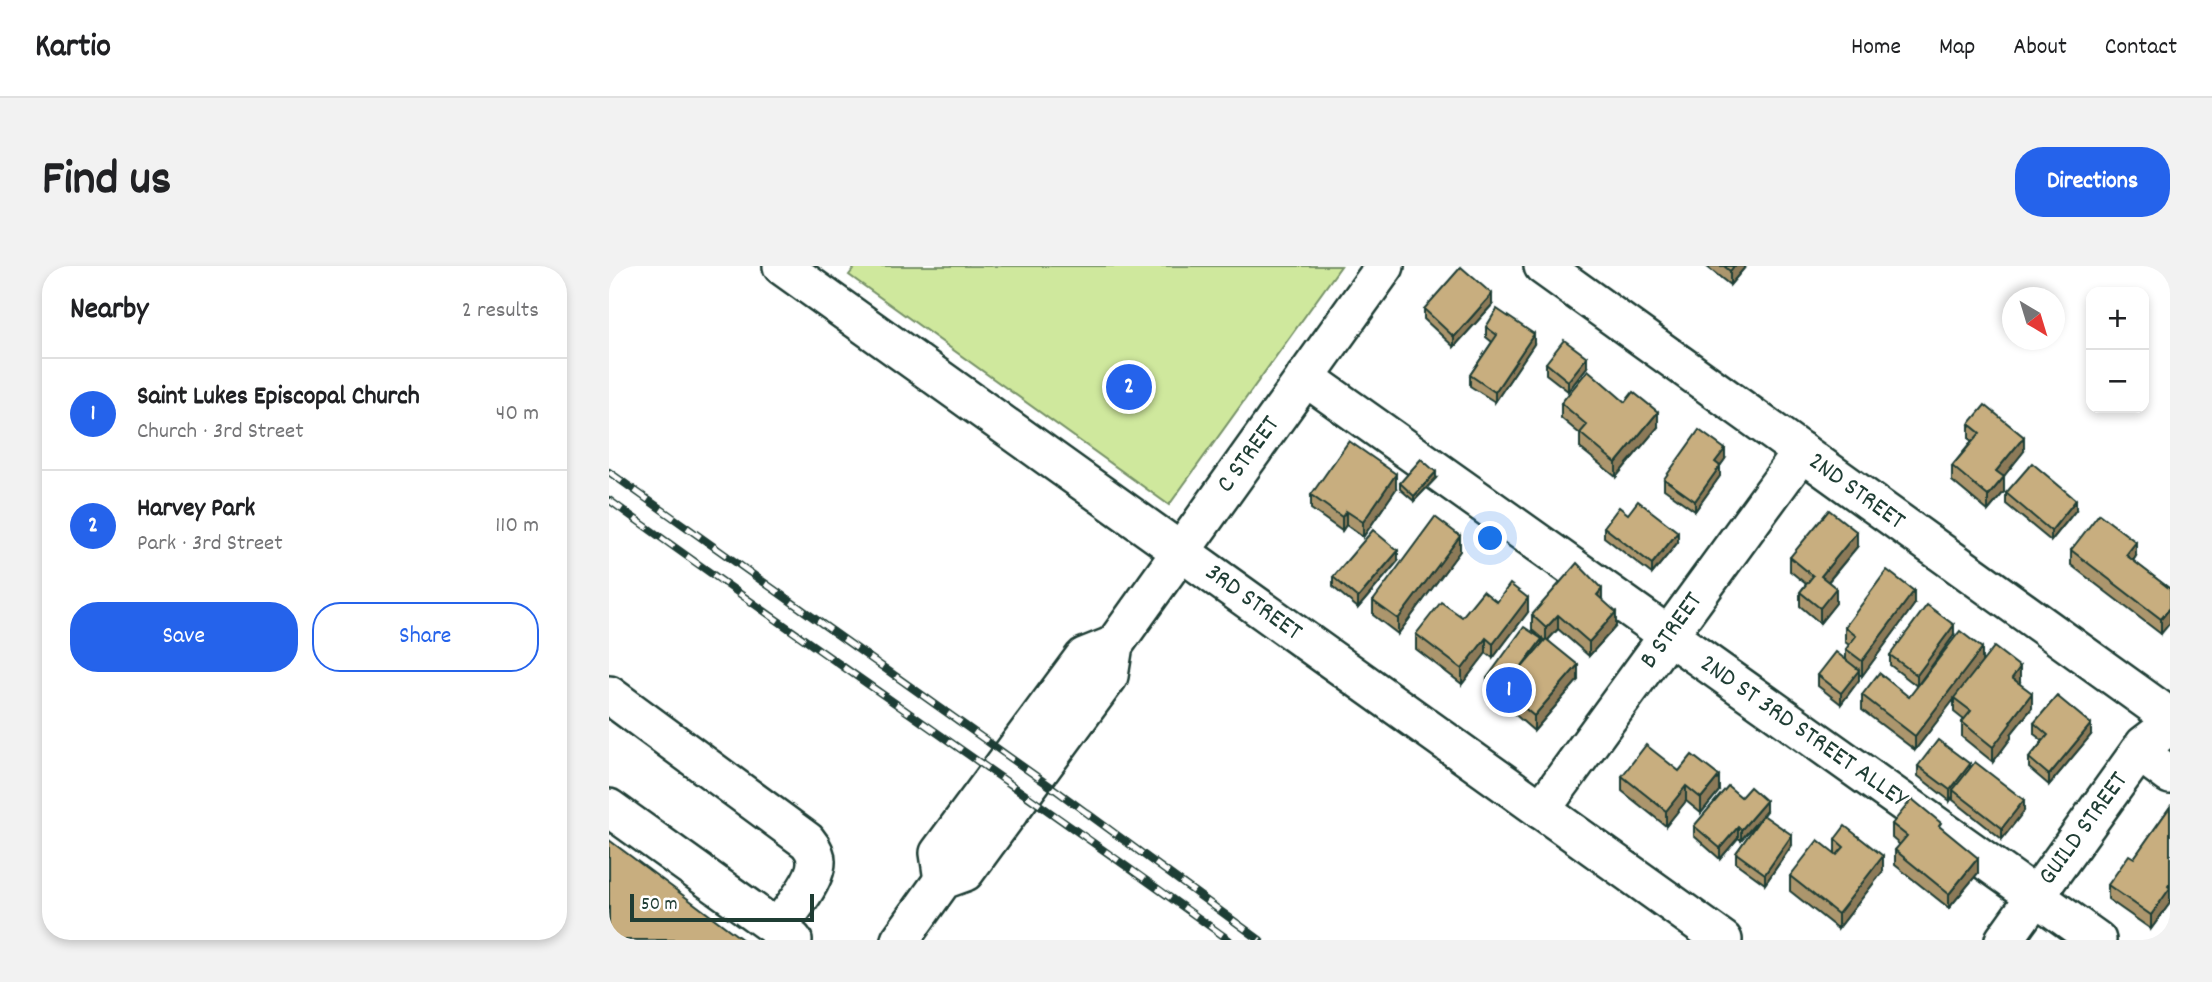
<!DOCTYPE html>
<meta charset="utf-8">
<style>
:root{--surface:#fff;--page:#f2f2f2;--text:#202124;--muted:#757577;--line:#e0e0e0;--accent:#2563eb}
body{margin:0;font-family:Dekko,sans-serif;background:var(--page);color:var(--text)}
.controls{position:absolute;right:21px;top:21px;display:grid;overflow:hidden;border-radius:14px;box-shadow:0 4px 10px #0003}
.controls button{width:63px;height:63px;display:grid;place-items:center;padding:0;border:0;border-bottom:2px solid var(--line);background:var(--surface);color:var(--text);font:35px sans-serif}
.compass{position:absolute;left:1393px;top:21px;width:63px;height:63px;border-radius:50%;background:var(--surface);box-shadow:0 4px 10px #0003;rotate:142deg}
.scale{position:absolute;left:21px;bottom:18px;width:184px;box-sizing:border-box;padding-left:7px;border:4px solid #1f3d34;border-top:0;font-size:19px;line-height:24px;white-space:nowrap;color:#1f3d34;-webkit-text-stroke:5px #fff;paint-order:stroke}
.you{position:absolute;left:882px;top:273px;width:24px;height:24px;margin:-18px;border:5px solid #fff;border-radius:50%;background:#1a73e8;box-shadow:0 0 0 10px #1a73e833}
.badge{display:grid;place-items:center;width:46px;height:46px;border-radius:50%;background:var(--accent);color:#fff;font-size:23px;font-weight:700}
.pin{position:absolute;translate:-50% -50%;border:4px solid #fff;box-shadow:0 2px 7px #0006}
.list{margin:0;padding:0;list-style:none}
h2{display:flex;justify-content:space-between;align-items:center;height:91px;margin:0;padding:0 28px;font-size:30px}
h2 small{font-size:23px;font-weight:400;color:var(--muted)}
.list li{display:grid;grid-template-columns:46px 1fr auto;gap:21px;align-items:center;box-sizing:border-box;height:112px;padding:0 28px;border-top:2px solid var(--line)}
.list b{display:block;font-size:26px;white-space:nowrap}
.list p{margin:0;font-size:23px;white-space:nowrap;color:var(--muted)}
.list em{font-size:23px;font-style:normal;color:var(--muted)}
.actions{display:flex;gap:14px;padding:21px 28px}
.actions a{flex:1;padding:16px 0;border:2px solid var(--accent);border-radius:28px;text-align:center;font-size:24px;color:var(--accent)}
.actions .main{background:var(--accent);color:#fff}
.map{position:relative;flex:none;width:1561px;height:674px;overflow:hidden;border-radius:28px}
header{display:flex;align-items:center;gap:42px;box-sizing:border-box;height:98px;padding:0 35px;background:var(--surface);border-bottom:2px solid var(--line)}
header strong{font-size:33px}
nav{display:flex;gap:38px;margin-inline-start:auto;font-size:24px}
.intro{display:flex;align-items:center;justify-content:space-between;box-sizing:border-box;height:168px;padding:0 42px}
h1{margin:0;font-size:49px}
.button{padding:18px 32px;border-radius:28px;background:var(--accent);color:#fff;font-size:24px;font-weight:700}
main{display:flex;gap:42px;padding:0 42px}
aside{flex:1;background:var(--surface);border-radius:28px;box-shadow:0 4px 10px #0003}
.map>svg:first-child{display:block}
.green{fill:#cfe89d;stroke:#779268;stroke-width:2}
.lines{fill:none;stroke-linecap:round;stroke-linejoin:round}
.minor-casing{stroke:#1f3d34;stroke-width:42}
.minor{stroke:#fff;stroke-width:37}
.rail-casing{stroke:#1f3d34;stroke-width:8}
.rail{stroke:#fff;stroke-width:5;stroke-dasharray:16;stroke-linecap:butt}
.wall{fill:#ac966d;stroke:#1f3d34;stroke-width:2}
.shaded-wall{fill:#8c7a59;stroke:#1f3d34;stroke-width:2}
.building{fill:#c8ae7f;stroke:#1f3d34;stroke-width:2}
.labels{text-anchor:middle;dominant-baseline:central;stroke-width:5;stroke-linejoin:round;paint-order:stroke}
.street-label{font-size:26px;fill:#1f3d34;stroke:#fff}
</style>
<header>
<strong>Kartio</strong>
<nav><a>Home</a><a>Map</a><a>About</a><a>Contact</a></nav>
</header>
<div class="intro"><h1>Find us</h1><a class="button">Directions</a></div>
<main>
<aside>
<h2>Nearby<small>2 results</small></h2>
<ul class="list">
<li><span class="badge">1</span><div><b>Saint Lukes Episcopal Church</b><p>Church · 3rd Street</p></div><em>40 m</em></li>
<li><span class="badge">2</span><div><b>Harvey Park</b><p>Park · 3rd Street</p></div><em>110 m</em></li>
</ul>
<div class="actions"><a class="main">Save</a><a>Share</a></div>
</aside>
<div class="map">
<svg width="1561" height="674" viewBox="0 0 1561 674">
<rect width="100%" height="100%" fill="#fff"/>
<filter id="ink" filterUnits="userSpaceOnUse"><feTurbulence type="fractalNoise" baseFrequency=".0143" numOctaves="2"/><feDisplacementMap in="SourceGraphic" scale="14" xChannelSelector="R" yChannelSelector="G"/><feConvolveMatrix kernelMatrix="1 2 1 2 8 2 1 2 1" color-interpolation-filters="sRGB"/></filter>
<g filter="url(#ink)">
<path class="green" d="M247 0H732L560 239 240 9Z"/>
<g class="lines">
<g class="minor-casing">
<g id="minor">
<path d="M173 0 1114 674"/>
<path d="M934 0 1561 451"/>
<path d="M696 111 1488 674"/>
<path d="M0 429 198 575C203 581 207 587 207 595 208 614 179 648 168 662"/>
<path d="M1530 486 1561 509"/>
<path d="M0 542 184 674"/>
<path d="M932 544 1193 186"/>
<path d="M334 614 330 587 475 391 505 379"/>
<path d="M291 674 334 614 356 606 500 410 505 379 776 0"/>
<path d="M1395 674 1535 479 1561 459"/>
</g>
</g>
<use href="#minor" class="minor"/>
<g class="rail-casing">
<g id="rail">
<path d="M0 206 448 525 651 674"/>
<path d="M0 234C205 383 415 525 620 674"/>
</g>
</g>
<use href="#rail" class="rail"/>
</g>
<g class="wall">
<path d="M1097 0H1137L1121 19Z"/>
<path d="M883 39 845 81 815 53V43Z"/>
<path d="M877 61 925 78 886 136 861 120V109L883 76 877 71Z"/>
<path d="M937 97 978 101 959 125 937 108Z"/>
<path d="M1016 136 1049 161 1007 211 971 182V168L952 152V137Z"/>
<path d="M1360 158 1415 185 1394 211 1395 226 1379 245 1343 215V200L1363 175 1360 173Z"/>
<path d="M1116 193 1111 200V210L1086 245 1055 223V213Z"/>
<path d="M827 212 805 235 791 223V217Z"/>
<path d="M787 223 754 271 737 259 733 265 702 243V229Z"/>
<path d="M1397 227 1467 244 1442 275 1397 238Z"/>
<path d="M1019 248 1069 276 1043 308 995 271V261Z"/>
<path d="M1248 281 1219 316 1227 337 1211 357 1191 340V326L1197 318 1181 305V291Z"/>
<path d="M1462 284 1527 290 1524 295 1561 323 1552 368 1462 299Z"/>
<path d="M851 285 789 368 764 349V335Z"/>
<path d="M789 295 749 342 724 321V311Z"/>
<path d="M993 334 1007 360 980 390 949 363 939 374 969 414 925 465 894 438V434L878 423V412L933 378 936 375 923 364V349Z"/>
<path d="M888 336 919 346 884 392 877 387 853 418 807 383V368L853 351Z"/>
<path d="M1305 339 1253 410 1250 408V414L1232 438 1209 420V409L1237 394V383L1240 379 1236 376V361Z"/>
<path d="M1345 369 1308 420 1281 399V389Z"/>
<path d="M1373 396 1411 416 1410 417 1423 442 1402 468V472L1384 496 1353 471V456L1355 454 1345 446V433L1306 484 1253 444V429L1300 431Z"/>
<path d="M1425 457 1482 469 1440 519 1420 502V492L1434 475 1425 468Z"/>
<path d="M1309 500 1361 502 1415 545 1393 573 1344 534V530L1341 535 1309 510Z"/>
<path d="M1070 505 1110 525 1092 547 1077 535 1057 560 1013 525V510Z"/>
<path d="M1132 531 1157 545 1154 549 1183 579 1156 618 1127 597V587L1154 549 1132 574 1129 572 1111 593 1085 570V560Z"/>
<path d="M1561 541V637L1542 663 1499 633V619L1525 592Z"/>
<path d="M1283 558 1332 562 1369 607 1340 642 1286 599V584L1291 579 1283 572Z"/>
<path d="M1226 573 1274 605 1229 663 1181 625V610L1226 587Z"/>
</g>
<g class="shaded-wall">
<path d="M1125 0H1137L1121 19V5Z"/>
<path d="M883 28V39L845 81V71Z"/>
<path d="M925 68V78L886 136V126Z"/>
<path d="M978 91V101L959 125V115Z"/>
<path d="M1049 146V161L1007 211V197Z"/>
<path d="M1415 171V185L1387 220V205Z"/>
<path d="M1116 183V193L1106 207V196Z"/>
<path d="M1111 200V210L1086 245V235Z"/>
<path d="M827 206V212L805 235V230Z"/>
<path d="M787 208V223L754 271V256Z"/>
<path d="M1395 211V226L1379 245V230Z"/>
<path d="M1467 234V244L1442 275V265Z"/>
<path d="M737 245V259L733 265V251Z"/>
<path d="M1069 266V276L1043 308V298Z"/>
<path d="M1248 266V281L1212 324V310Z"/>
<path d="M851 270V285L789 368V353Z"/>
<path d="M1527 276V290L1517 304V289Z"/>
<path d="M789 285V295L749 342V332Z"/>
<path d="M1227 322V337L1211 357V342Z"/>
<path d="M993 323V337L988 329Z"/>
<path d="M1305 325V339L1253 410V395Z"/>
<path d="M919 332V346L884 392V378Z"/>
<path d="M1561 342V357L1552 368V353Z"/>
<path d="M1007 346V360L980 390V376Z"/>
<path d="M949 349V363L937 376V362Z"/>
<path d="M1345 359V369L1308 420V409Z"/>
<path d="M877 372V387L853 418V403Z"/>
<path d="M933 373V383L896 425Z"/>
<path d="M1373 382V397L1306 484V470Z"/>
<path d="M969 399V414L925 465V450Z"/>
<path d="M1411 401V416L1403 426V412Z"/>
<path d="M1250 404V414L1232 438V427Z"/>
<path d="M1423 427V442L1402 468V472L1384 496V481L1401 456Z"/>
<path d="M1482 458V469L1440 519V509Z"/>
<path d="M1361 498V508L1344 524V530L1341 535V524Z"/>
<path d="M1110 510V525L1092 547V532Z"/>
<path d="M1077 520V535L1057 560V545Z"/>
<path d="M1415 534V545L1393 573V562Z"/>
<path d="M1157 535V545L1132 574V564Z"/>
<path d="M1129 561V572L1111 593V582Z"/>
<path d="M1183 569V579L1156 618V608Z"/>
<path d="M1274 590V605L1229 663V648Z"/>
<path d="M1369 592V607L1340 642V628Z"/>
<path d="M1561 617V637L1542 663V649Z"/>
</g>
<g class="building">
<path d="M1115 0H1125L1121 5Z"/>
<path d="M852 1 883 28 845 71 815 43Z"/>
<path d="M888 43 925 68 886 126 861 109 888 69 877 61Z"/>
<path d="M955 74 978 91 959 115 937 97Z"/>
<path d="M979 104 1016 136 1024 126 1049 146 1007 197 971 167 978 159 952 137Z"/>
<path d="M1376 139 1415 171 1387 205 1395 211 1379 230 1343 200 1371 167 1360 158Z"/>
<path d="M1090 164 1116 183 1106 196 1111 200 1086 235 1055 213Z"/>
<path d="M740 175 787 208 754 256 737 245 733 251 702 229Z"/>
<path d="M812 193 827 206 805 230 791 217Z"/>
<path d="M1423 197 1467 234 1442 265 1397 227Z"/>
<path d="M1029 235 1069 266 1043 298 995 261 1010 241 1019 248Z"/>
<path d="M1220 244 1248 266 1212 310 1227 322 1211 342 1191 326 1204 310 1181 291Z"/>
<path d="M1490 248 1527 276 1517 289 1561 323V342L1552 353 1462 284Z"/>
<path d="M826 251 851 270 789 353 764 335Z"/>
<path d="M764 264 789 285 749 332 724 311Z"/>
<path d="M968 297 993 323 988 329 1007 346 980 376 949 349 937 362 923 349Z"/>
<path d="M1278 304 1305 325 1253 395 1237 383 1247 370 1236 361Z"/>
<path d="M901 318 919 332 884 378 877 372 853 403 807 368 832 336 853 351 874 325 888 336Z"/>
<path d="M1318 339 1345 359 1308 409 1281 389Z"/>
<path d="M915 361 933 373 895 424 878 412Z"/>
<path d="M1351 365 1373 382 1306 470 1253 429 1270 407 1300 431Z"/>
<path d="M937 373 969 399 925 450 894 424Z"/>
<path d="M1385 381 1411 401 1403 412 1423 427 1401 456 1402 457 1384 481 1353 456 1362 445 1345 432Z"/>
<path d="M1227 386 1250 404 1232 427 1209 409Z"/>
<path d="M1448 430 1482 458 1440 509 1420 492 1439 469 1425 457Z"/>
<path d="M1329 474 1361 498 1341 524 1309 500Z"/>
<path d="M1037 479 1070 505 1083 489 1110 510 1092 532 1077 520 1057 545 1013 510Z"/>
<path d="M1366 496 1415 534 1393 562 1344 524Z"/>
<path d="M1119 520 1132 531 1141 521 1157 535 1132 564 1129 561 1111 582 1085 560Z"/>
<path d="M1303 533 1332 557 1330 560 1369 592 1340 628 1286 584 1298 570 1283 558Z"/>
<path d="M1561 541V617L1559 620 1561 622 1542 649 1499 619 1520 589 1525 592Z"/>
<path d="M1154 549 1183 569 1156 608 1127 587Z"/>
<path d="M1236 560 1274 590 1229 648 1181 610 1209 574 1228 589 1235 581 1226 573Z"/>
<path d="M0 574 134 674H0Z"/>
</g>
</g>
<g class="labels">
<g class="street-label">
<text transform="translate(640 189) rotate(-54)">C STREET</text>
<text transform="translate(1247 226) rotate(36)">2ND STREET</text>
<text transform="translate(644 337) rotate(36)">3RD STREET</text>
<text transform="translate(1063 365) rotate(-54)">B STREET</text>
<text transform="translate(1194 466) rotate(35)">2ND ST 3RD STREET ALLEY</text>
<text transform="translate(1475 563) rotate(-54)">GUILD STREET</text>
</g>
</g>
</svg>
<div class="controls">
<button>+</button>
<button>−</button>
</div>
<svg class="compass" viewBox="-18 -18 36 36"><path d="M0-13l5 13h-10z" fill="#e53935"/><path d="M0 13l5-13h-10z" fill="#757577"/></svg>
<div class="scale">50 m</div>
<div class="you"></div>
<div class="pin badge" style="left:900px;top:424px">1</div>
<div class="pin badge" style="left:520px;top:121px">2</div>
</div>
</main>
